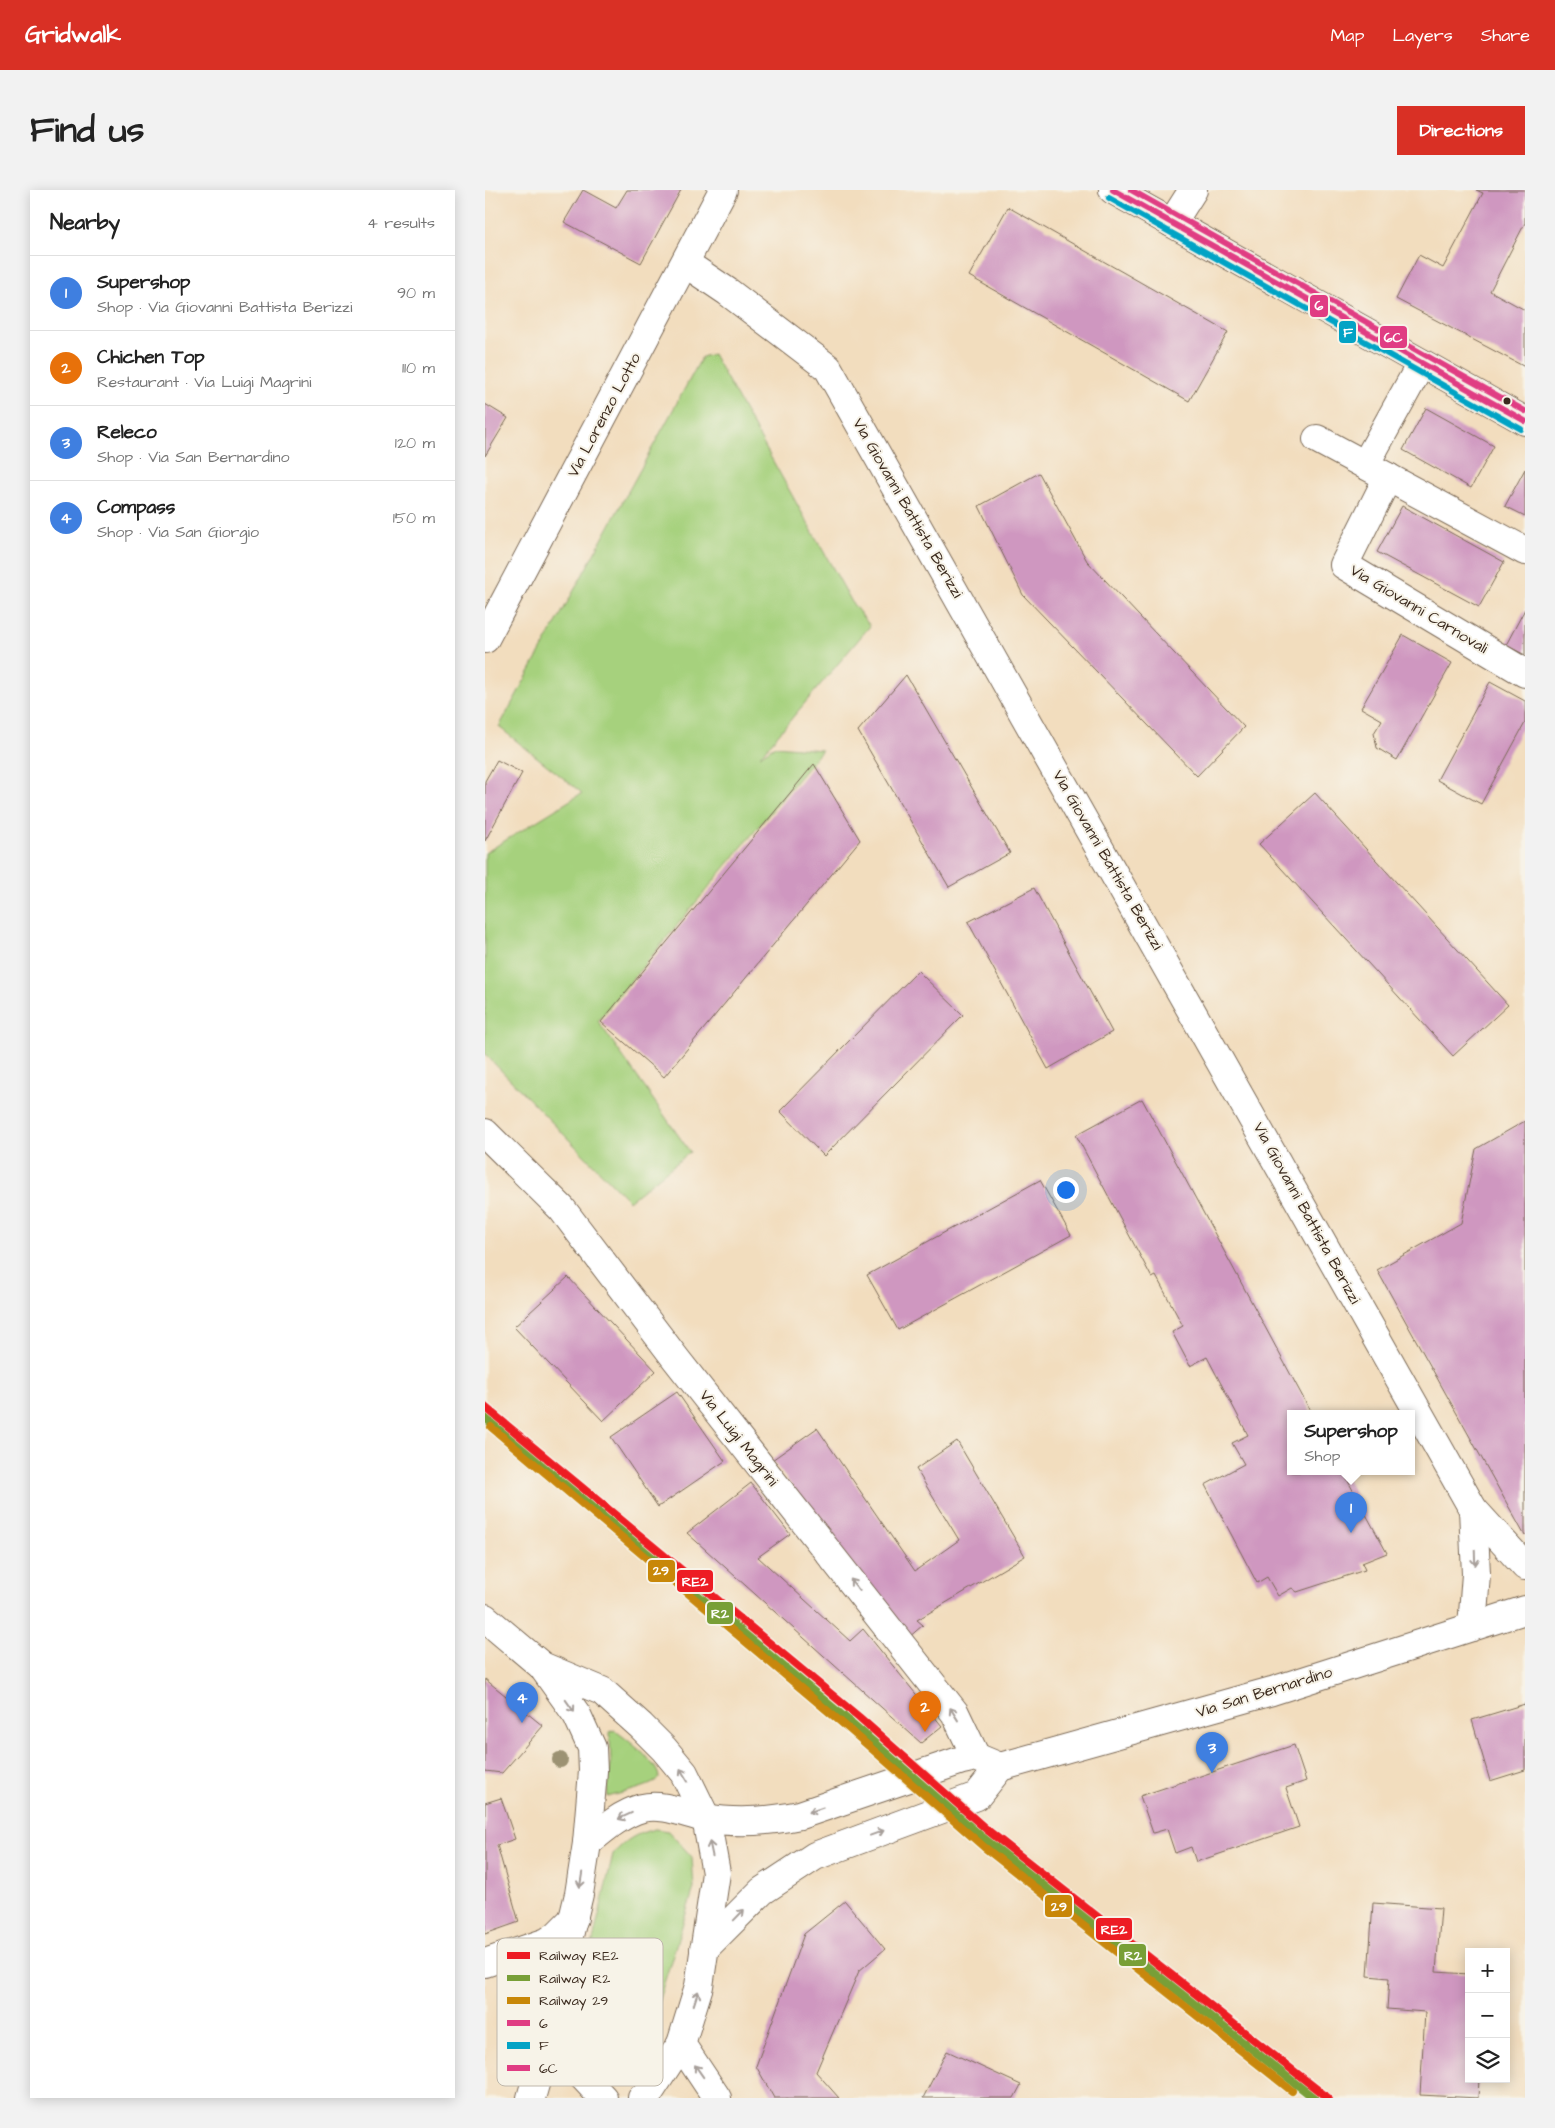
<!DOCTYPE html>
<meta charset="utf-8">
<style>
:root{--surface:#fff;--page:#f2f2f2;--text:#222;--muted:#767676;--line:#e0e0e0;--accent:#d93025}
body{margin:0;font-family:"Architects Daughter",sans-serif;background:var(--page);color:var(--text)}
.controls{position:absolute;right:15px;bottom:15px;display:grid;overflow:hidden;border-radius:0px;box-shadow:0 2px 12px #0003}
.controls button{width:45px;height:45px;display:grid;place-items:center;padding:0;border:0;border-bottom:1px solid var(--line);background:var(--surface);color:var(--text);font:25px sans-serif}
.you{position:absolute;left:580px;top:999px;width:18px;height:18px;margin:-12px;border:4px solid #fff;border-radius:50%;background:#1a73e8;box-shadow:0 0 0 8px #1a73e833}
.badge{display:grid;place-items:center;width:32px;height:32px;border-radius:50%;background:var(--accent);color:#fff;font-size:16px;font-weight:700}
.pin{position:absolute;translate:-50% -41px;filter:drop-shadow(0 1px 2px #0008)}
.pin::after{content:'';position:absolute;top:26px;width:18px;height:15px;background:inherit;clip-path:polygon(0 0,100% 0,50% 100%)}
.popup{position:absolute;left:802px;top:1220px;width:128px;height:65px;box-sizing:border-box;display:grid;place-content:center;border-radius:0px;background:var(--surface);filter:drop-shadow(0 1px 4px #0005);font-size:16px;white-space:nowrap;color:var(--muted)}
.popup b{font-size:19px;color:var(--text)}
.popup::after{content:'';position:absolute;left:50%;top:100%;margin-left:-10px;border:10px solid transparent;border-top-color:var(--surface)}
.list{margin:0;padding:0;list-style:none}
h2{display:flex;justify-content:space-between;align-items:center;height:65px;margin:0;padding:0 20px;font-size:21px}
h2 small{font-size:16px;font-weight:400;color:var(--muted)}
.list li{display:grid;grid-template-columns:32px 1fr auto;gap:15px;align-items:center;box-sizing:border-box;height:75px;padding:0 20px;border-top:1px solid var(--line)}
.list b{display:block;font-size:19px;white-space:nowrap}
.list p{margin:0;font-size:16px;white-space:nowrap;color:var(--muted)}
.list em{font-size:16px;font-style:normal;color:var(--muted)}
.icon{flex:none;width:28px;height:28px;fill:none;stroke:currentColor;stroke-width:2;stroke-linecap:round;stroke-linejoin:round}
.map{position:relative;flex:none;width:1040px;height:1908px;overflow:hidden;border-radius:0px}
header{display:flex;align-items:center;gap:30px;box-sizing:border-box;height:70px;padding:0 25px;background:var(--accent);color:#fff}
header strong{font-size:24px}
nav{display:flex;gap:28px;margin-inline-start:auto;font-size:18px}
.intro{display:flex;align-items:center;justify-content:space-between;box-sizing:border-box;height:120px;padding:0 30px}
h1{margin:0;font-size:35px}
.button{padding:12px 22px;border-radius:0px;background:var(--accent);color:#fff;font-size:18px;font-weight:700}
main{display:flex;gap:30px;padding:0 30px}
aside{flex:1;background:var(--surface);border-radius:0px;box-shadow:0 2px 12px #0003}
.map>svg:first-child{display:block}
.green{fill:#a6d17d;stroke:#707e4e}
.building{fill:#cf97c0}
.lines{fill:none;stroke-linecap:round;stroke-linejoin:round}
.street-casing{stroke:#7b6956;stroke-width:30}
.secondary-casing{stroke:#7b6956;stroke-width:30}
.street{stroke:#fff;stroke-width:28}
.secondary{stroke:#fff;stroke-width:28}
.bus-1-casing{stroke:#f7f3e8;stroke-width:10}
.bus-2-casing{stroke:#f7f3e8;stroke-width:10}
.bus-3-casing{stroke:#f7f3e8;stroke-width:10}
.bus-1{stroke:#e03c83;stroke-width:6}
.bus-2{stroke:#03a3c5;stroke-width:6}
.bus-3{stroke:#e03c83;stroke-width:6}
.rail-1-casing{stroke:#f7f3e8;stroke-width:11}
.rail-2-casing{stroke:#f7f3e8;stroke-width:11}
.rail-3-casing{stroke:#f7f3e8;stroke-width:11}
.rail-1{stroke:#ed1c24;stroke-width:8}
.rail-2{stroke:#789f37;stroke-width:8}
.rail-3{stroke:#c88708;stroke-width:8}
.tree{fill:#9c9273}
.oneway{stroke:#a79f9a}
.bus-dot{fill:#3b2a1e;stroke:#f7f3e8;stroke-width:2}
.labels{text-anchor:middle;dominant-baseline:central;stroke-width:4;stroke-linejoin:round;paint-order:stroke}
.street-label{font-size:16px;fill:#3b2a1e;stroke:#f7f3e8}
.key{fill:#f7f3e8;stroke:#bfb7ab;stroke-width:1}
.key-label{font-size:14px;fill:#3b2a1e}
.line-badge{stroke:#f7f3e8;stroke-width:2}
.badge-label{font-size:14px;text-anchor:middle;font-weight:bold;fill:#fff}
</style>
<header>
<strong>Gridwalk</strong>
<nav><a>Map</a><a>Layers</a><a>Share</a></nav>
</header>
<div class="intro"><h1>Find us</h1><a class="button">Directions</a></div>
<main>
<aside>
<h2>Nearby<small>4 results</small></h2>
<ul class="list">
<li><span class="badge" style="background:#3f7fe0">1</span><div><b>Supershop</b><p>Shop · Via Giovanni Battista Berizzi</p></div><em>90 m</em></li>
<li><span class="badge" style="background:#e8710a">2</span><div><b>Chichen Top</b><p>Restaurant · Via Luigi Magrini</p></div><em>110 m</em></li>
<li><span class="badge" style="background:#3f7fe0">3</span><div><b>Releco</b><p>Shop · Via San Bernardino</p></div><em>120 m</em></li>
<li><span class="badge" style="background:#3f7fe0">4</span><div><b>Compass</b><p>Shop · Via San Giorgio</p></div><em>150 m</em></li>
</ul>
</aside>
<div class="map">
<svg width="1040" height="1908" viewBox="0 0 1040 1908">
<rect width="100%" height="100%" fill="#f7f3e8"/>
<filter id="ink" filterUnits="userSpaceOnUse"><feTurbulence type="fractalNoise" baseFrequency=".02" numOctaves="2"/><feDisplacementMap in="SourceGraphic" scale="10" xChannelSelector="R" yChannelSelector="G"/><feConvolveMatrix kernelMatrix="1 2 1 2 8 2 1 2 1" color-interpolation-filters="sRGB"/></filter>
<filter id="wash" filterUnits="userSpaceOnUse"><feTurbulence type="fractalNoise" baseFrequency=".0096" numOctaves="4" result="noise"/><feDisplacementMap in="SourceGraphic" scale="20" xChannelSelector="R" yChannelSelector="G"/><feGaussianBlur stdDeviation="1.12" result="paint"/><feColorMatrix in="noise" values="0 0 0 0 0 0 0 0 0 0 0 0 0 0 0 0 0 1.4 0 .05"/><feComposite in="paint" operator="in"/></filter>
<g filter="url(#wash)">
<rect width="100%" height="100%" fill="#f2ddbe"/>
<g class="green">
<path d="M228 164 368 414 385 436 275 566 290 556 337 560 113 831 205 962 144 1011 0 864V663L97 603 14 537 217 167Z"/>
<path d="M129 1540C142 1549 175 1574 174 1589 166 1597 136 1603 123 1607L122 1598 126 1575 125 1542Z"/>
<path d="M170 1639 183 1641 207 1667 209 1698 164 1841 150 1863 136 1869H120L108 1865 94 1854 90 1839 92 1820 128 1664C142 1649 150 1644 170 1639Z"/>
</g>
<g id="blocks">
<g class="building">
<path d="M98 0 131 18 142 0H196L156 73 79 32Z"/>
<path d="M991 0H1040V33L1005 101 1040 120V177L911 109 934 65 958 78 998 3Z"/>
<path d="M523 17 743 142 704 211 484 86Z"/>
<path d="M0 214 23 228 0 266Z"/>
<path d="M941 218 1009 256 986 298 918 260Z"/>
<path d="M1040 279V326L1020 316Z"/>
<path d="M554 283 602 371 759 537 712 586 538 405 494 316Z"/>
<path d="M917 316 1019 372 994 417 892 362Z"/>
<path d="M1040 419V465L1021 455Z"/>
<path d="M918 445 967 473 912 570 892 558 889 543 897 530 876 518Z"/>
<path d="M421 485 525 663 464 697 373 541Z"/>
<path d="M1005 492 1040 511V533L996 614 952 590Z"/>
<path d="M12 570 37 583 0 651V591Z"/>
<path d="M329 574 375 650 179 887 116 832Z"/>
<path d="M830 603 1023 815 968 866 774 654Z"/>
<path d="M549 698 627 842 563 879 483 732Z"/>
<path d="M433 781 478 825 339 966 295 921Z"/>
<path d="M657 909 827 1224H806V1282H858L902 1363 877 1373 880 1380 812 1402 807 1398 793 1406 782 1387 772 1393 720 1295 759 1274 747 1253 763 1245 722 1167 705 1176 687 1142 698 1136 671 1086 667 1088 591 945Z"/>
<path d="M1040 931V1346L892 1080 976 1033 991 959Z"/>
<path d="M555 990 586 1045 413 1140 382 1085Z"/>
<path d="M83 1087 171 1181 118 1231 29 1137Z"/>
<path d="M192 1202 240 1271 173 1317 126 1247Z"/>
<path d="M332 1238 430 1381 474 1350 431 1279 472 1251 540 1366 432 1430 438 1435 423 1448 287 1270Z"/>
<path d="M266 1293 305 1344 273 1367 365 1451 378 1439 457 1536 436 1553 202 1343Z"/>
<path d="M0 1489 58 1536 17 1583 0 1581Z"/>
<path d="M1040 1514V1580L1005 1591 987 1530Z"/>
<path d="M809 1555 821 1591 801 1598 814 1637 711 1672 706 1657 690 1663 682 1639 668 1643 655 1606Z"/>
<path d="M16 1608 30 1649 12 1655 34 1732 0 1744V1613Z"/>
<path d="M360 1711 400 1759 374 1781 331 1882 354 1908H289L271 1876 319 1744Z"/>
<path d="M888 1713 956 1718 951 1782 984 1784V1889H994L993 1908 935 1905 940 1822 902 1819 904 1788 883 1786Z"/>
<path d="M462 1861 536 1895 529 1908H438Z"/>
</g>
</g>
</g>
<g filter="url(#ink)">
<use href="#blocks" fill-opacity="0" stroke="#7b6956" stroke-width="1"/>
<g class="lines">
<g class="street-casing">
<g id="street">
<path d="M687 33 708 0"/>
<path d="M200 73 243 102 343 178 988 1319 1040 1376"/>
<path d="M832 249 1040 361"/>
<path d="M880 275 936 174"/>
<path d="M903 287 859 375 1040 483"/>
<path d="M0 449 238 0"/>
<path d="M0 943 77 1019 191 1169 470 1523 491 1567"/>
<path d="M987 1437 991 1384 988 1319"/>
</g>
</g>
<g class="secondary-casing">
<g id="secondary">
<path d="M628 0 1040 231"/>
<path d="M0 1428 57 1476 92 1525 107 1558 108 1581 102 1653 94 1704 72 1796 63 1849 46 1908"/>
<path d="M57 1476 117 1501 156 1536 179 1559 199 1583 221 1628 231 1683 214 1796 196 1854 164 1903 157 1908"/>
<path d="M102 1653C119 1639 136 1624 157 1618 178 1613 201 1624 220 1628 251 1634 285 1631 315 1625L477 1570 491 1567 515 1577"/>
<path d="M219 1759 277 1701 330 1666 492 1606 515 1577 787 1501 1040 1420"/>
<path d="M0 1773 62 1752 72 1745 89 1728"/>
<path d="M63 1849 118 1908"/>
<path d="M196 1854 232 1908"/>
</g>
</g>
<use href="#street" class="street"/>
<use href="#secondary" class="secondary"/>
<g class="bus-1-casing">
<path id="bus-1" d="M628 0 1040 231"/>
</g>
<g class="bus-2-casing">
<path id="bus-2" d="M624 8 1036 239"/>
</g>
<g class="bus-3-casing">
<path id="bus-3" d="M646 0 1040 221"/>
</g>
<use href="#bus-1" class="bus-1"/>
<use href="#bus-2" class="bus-2"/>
<use href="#bus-3" class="bus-3"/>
<g class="rail-1-casing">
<path id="rail-1" d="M0 1217 374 1527 501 1639 843 1908"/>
</g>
<g class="rail-2-casing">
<path id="rail-2" d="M0 1228 368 1534 496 1646 829 1908"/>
</g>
<g class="rail-3-casing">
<path id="rail-3" d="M6 1237 363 1538 499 1657 807 1901"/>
</g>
<use href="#rail-1" class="rail-1"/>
<use href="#rail-2" class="rail-2"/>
<use href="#rail-3" class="rail-3"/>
</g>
<circle class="tree" cx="75" cy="1570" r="8"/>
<defs><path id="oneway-shaft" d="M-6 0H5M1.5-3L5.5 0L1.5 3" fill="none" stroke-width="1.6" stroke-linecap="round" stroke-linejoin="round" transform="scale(1.25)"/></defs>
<g class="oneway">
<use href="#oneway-shaft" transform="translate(990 1368) rotate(88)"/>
<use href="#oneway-shaft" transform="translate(370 1395) rotate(-128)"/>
<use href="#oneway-shaft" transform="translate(85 1516) rotate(55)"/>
<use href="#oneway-shaft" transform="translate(469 1524) rotate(-122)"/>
<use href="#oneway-shaft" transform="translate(199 1585) rotate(-121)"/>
<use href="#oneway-shaft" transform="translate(331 1620) rotate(161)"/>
<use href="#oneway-shaft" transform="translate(140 1626) rotate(155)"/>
<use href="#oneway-shaft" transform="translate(392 1643) rotate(-20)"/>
<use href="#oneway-shaft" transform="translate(226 1659) rotate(-102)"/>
<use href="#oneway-shaft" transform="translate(96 1690) rotate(99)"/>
<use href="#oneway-shaft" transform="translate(254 1725) rotate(-46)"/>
<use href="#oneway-shaft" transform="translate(211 1808) rotate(-72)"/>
<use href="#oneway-shaft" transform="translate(214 1881) rotate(-125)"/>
</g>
</g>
<circle class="bus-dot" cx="1022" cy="211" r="4.5"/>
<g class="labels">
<g class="street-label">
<text transform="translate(119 225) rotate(-62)">Via Lorenzo Lotto</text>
<text transform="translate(423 318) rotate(60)">Via Giovanni Battista Berizzi</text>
<text transform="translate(934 419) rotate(31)">Via Giovanni Carnovali</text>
<text transform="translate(623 670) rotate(60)">Via Giovanni Battista Berizzi</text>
<text transform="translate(822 1023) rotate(61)">Via Giovanni Battista Berizzi</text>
<text transform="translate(254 1248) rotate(52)">Via Luigi Magrini</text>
<text transform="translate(779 1502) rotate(-17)">Via San Bernardino</text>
</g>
</g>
<rect x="12" y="1748" width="166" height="148" rx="8" class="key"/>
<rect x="22" y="1762" width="23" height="7" fill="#ed1c24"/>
<rect x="22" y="1785" width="23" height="6" fill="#789f37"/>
<rect x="22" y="1807" width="23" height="7" fill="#c88708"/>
<rect x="22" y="1830" width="23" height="6" fill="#e03c83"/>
<rect x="22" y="1852" width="23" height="7" fill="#03a3c5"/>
<rect x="22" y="1875" width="23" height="6" fill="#e03c83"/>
<g class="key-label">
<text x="54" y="1770">Railway RE2</text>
<text x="54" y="1793">Railway R2</text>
<text x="54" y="1815">Railway 29</text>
<text x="54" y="1838">6</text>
<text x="54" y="1860">F</text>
<text x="54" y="1883">6C</text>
</g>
<g class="line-badge">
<rect x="824" y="104" width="20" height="24" rx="5" fill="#e03c83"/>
<rect x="853" y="130" width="19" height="24" rx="5" fill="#03a3c5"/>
<rect x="894" y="135" width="29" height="24" rx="5" fill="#e03c83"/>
<rect x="162" y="1369" width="29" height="24" rx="5" fill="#c88708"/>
<rect x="191" y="1379" width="38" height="24" rx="5" fill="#ed1c24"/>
<rect x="221" y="1411" width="28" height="24" rx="5" fill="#789f37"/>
<rect x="559" y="1704" width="29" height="24" rx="5" fill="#c88708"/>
<rect x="610" y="1727" width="38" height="24" rx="5" fill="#ed1c24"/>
<rect x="633" y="1753" width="29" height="24" rx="5" fill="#789f37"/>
</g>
<g class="badge-label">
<text x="834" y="120">6</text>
<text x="863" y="147">F</text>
<text x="908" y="152">6C</text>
<text x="176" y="1385">29</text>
<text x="210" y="1396">RE2</text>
<text x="235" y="1428">R2</text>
<text x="574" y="1721">29</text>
<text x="629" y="1744">RE2</text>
<text x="648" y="1770">R2</text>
</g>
</svg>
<div class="controls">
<button>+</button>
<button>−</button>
<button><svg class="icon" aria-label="layers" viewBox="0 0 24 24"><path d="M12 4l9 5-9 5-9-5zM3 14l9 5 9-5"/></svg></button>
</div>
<div class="you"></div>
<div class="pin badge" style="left:866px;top:1343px;background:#3f7fe0">1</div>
<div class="popup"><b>Supershop</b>Shop</div>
<div class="pin badge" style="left:440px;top:1542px;background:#e8710a">2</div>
<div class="pin badge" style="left:727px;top:1583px;background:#3f7fe0">3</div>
<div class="pin badge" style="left:37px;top:1533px;background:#3f7fe0">4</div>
</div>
</main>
